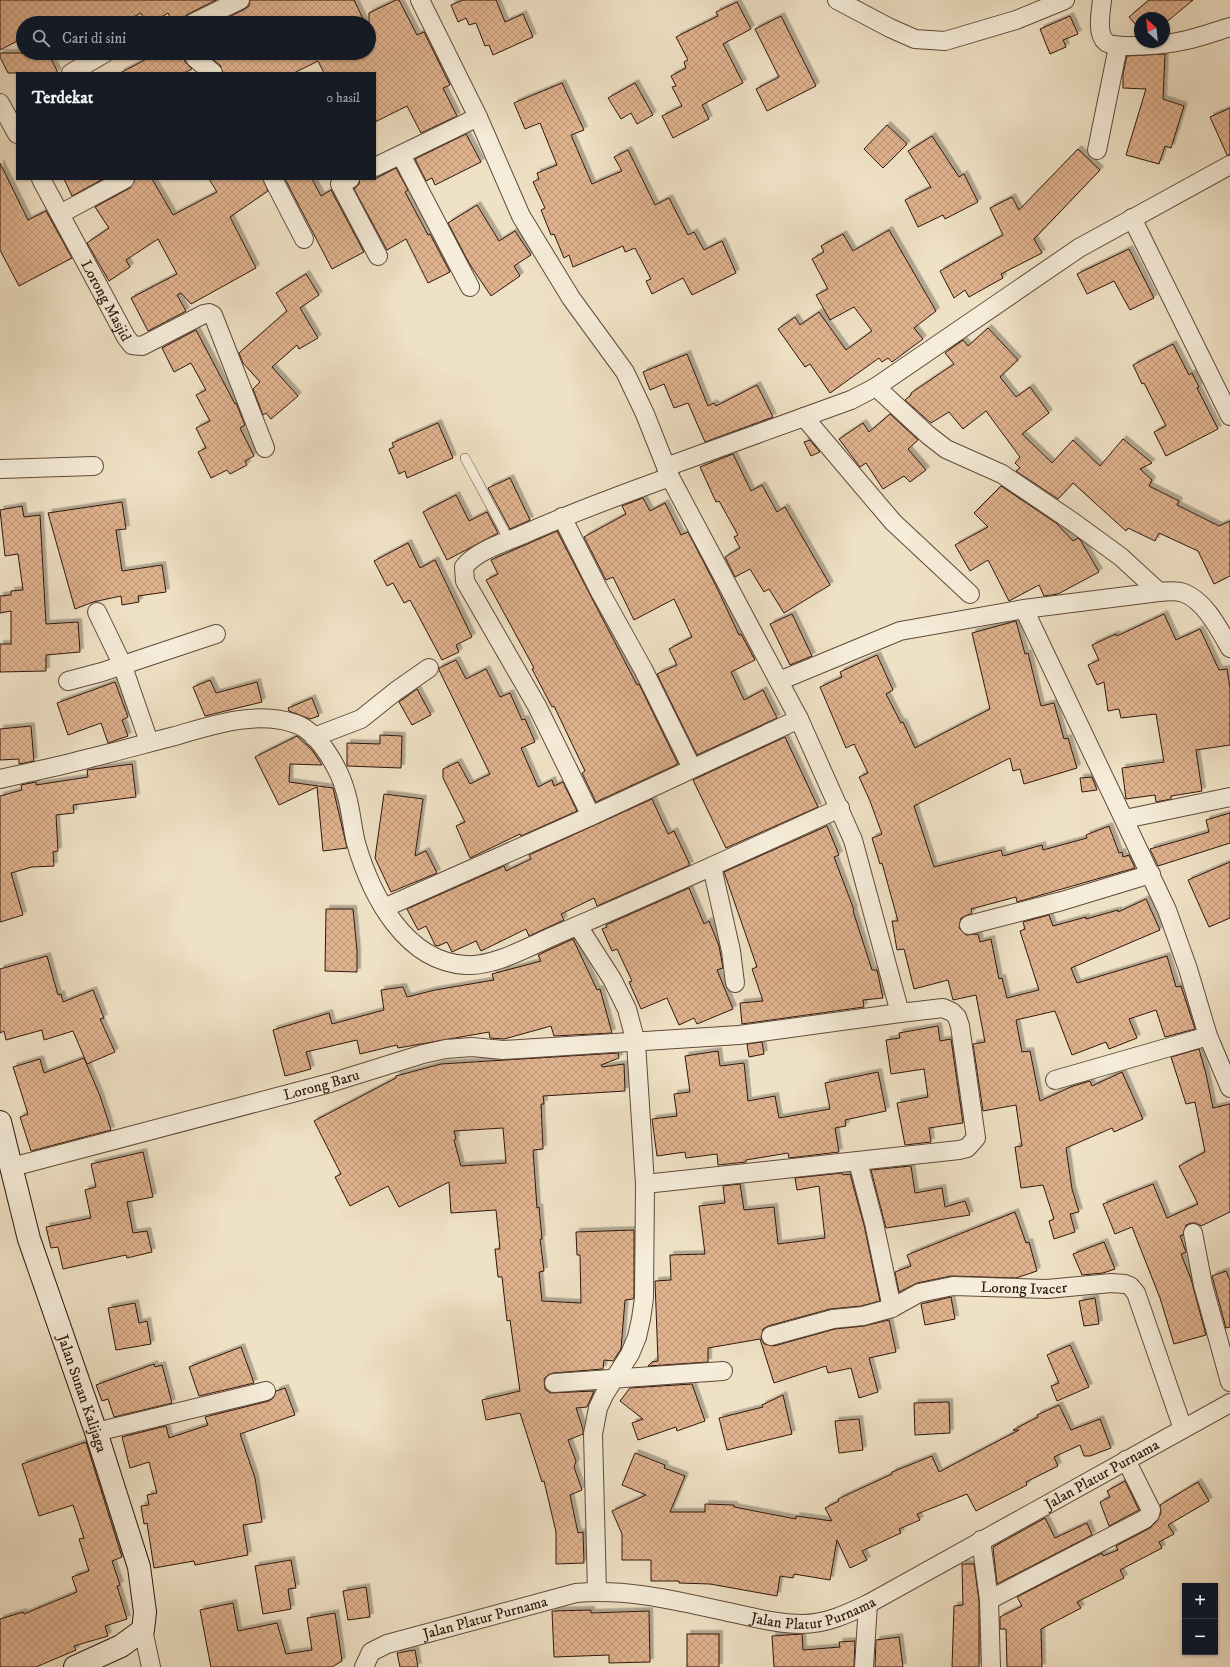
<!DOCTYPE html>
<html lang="id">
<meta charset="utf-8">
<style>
:root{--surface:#171b24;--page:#242831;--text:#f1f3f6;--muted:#9ea1a6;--line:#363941}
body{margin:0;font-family:"IM FELL DW Pica",serif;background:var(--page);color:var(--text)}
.controls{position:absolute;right:12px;bottom:12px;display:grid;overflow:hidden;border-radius:0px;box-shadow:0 1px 3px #0004}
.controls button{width:36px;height:36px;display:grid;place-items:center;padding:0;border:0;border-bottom:1px solid var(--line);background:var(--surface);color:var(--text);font:20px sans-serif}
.compass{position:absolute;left:1134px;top:12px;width:36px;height:36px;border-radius:50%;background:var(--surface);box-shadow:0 1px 3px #0004;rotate:333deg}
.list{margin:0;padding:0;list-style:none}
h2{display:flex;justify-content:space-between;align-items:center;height:52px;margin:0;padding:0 16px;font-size:17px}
h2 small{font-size:13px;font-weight:400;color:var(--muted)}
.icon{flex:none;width:22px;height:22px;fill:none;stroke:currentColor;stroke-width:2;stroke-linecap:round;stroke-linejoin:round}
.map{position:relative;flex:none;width:1230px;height:1667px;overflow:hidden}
.search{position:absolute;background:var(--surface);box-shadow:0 1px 3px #0004;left:16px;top:16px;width:360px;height:44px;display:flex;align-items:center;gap:10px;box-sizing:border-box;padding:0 14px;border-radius:22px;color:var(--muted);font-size:15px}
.panel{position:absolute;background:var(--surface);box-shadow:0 1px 3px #0004;left:16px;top:72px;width:360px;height:108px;border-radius:0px}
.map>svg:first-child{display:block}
.building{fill:url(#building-cross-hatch);stroke:#30170c;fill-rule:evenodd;filter:url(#shadow)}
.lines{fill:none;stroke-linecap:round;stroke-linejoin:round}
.lane-casing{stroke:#604a3a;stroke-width:10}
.street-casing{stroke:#604a3a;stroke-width:20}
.secondary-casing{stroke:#30170c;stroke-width:24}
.lane{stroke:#f5ecd9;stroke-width:9}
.street{stroke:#f5ecd9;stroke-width:18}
.secondary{stroke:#f5ecd9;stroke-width:22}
.labels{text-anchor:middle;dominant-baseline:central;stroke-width:3.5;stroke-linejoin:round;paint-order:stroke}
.street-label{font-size:15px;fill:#30170c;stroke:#f5ecd9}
</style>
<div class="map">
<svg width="1230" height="1667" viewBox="0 0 1230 1667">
<defs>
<pattern id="building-cross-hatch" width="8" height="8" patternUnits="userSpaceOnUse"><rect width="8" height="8" fill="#dfb28e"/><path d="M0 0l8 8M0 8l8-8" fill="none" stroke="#c09879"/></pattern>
<filter id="shadow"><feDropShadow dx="3.5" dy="-3.5" stdDeviation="0" flood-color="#0004"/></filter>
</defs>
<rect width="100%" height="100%" fill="#efe1c5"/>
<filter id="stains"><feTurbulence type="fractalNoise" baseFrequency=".005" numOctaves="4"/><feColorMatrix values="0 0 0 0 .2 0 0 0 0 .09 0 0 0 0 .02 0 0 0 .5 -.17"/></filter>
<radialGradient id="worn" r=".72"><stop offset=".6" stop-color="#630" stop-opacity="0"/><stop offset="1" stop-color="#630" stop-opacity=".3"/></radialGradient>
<g class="building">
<path d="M0 0H216L188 14 184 17 183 23H173L168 13 151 23H146L141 13 122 23H23V38L0 50Z"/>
<path d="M250 0H354L365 23H217L245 9 249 6Z"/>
<path d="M396 0H399L417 35 424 32 450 85 443 88 457 116 421 133 407 106 375 122V73H324L318 61 294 73H223L220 65 205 53H369V13Z"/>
<path d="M463 0H496L505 22 523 14 533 37 493 55 489 45 485 46 476 23 469 25 466 18 458 22 451 5Z"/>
<path d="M1149 0H1193L1164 24V18H1140V30L1129 17Z"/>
<path d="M737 2 751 29 723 44 743 83 702 105 709 119 673 138 662 116 682 106 672 87 676 86 671 76 686 68 684 62 688 60 676 37 718 16 716 12Z"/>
<path d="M781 16 816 86 767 111 756 89 779 77 755 29Z"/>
<path d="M1070 16 1078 34 1063 40 1066 47 1050 54 1040 29Z"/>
<path d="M0 53H48L58 73H8L0 57Z"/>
<path d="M158 53H183L185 62 192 69 184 73H120Z"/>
<path d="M1165 54 1163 99 1184 106 1171 148 1165 146 1159 164 1126 155 1146 89 1123 88V74L1127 56Z"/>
<path d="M562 83 584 130 571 135 592 184 622 171 614 157 628 150 655 205 669 198 688 235 694 232 704 250 722 241 736 273 692 295 683 278 652 294 646 281 651 279 635 248 625 252 623 246 573 267 569 255 564 258 554 234 551 235 541 210 545 208 533 182 539 179 537 173 557 165 540 123 525 129 514 103Z"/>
<path d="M635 83 653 115 637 124 631 113 621 119 608 98Z"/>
<path d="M1230 108V155H1227L1210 117Z"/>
<path d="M887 125 907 144 883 168 864 149Z"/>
<path d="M466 134 481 162 435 185 432 178 426 181 415 159Z"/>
<path d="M932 136 959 177 964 174 978 202 945 219 943 215 918 227 905 200 931 187 908 151Z"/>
<path d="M1078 149 1100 170 1034 239 1042 253 1001 274 1003 278 969 297 965 290 954 298 940 271 1003 235 990 208 1012 197 1019 210Z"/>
<path d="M0 163 28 220 46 211 72 258 19 286 0 250Z"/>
<path d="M396 168 408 190 405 192 428 235 430 234 450 272 428 283 406 239 387 250 354 189 359 184 360 179H375Z"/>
<path d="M64 179H103L72 196Z"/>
<path d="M135 179H152L173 215 217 192 209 179H263L268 191 230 217 256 268 191 304 181 293 177 295 186 311 148 331 131 298 177 274 158 239 126 260 130 267 109 281 87 243 109 228 95 207 130 188Z"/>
<path d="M285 179H312L321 196 331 190 364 252 332 269Z"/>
<path d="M477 205 499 241 515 231 531 255 514 266 520 276 491 296 469 263 448 223Z"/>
<path d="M889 230 936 311 914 328 923 339 892 362 888 358 882 362 879 358 830 393 810 364 805 367 778 329 795 317 800 325 819 312 846 350 872 331 854 307 830 320 816 295 828 289 812 259 824 252 821 246 843 234 853 251Z"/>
<path d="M1129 249 1154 298 1130 310 1114 281 1087 294 1077 274Z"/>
<path d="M306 274 319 295 300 308 318 338 299 349 297 345 272 367 298 396 271 419 266 413 263 415 253 389 260 382 243 363 239 353 287 311 276 293Z"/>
<path d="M988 328 1018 360 1000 377 1016 397 1030 387 1049 413 1022 434 1052 463 1073 440 1100 466 1123 439 1152 463 1140 469 1152 480 1149 486 1179 501 1177 505 1219 526 1230 521V576L1214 584 1198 551 1159 533 1155 541 1128 528 1126 531 1073 483 1058 499 1016 471 1020 468 1015 463 1020 457 986 411 963 429 949 412 931 423 905 400 911 395V393L954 364 945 353 963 340 968 346Z"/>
<path d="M196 330 235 404 236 403 245 425 240 428 254 456 245 461 247 465 230 474 227 470 211 478 198 452 206 448 196 428 210 421 196 395 206 390 191 363 174 372 162 348Z"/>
<path d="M1173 344 1189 375 1192 373 1199 387 1197 388 1218 429 1166 456 1154 432 1166 426 1144 383 1142 384 1133 365Z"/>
<path d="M687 354 708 406 714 403 716 406 757 385 773 417 705 442 688 403 674 408 664 384 650 390 643 372Z"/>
<path d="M890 414 918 440 908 449 926 470 910 482 904 476 883 489 866 463 860 467 839 439 863 423 869 432Z"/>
<path d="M438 423 453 458 407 478 405 471 399 474 389 449 394 447 392 443Z"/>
<path d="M810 440 820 452 811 456 804 442Z"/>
<path d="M733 454 751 491 762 485 777 512 785 507 830 585 784 613 769 589 764 592 750 569 735 577 725 557 740 548 734 537 738 535 719 501 716 502 700 467Z"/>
<path d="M510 478 530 520 510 529 488 488Z"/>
<path d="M1001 486 1056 523 1073 541 1078 538 1081 541 1099 572 1058 594 1044 596 1039 585 1009 601 988 560 970 571 955 545 988 527 974 513Z"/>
<path d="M456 495 469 521 487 512 498 533 447 560 423 512Z"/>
<path d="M643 498 650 511 665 503 681 535 688 532 717 588 739 635 741 634 755 660 731 672 744 700 763 690 777 718 697 755 657 674 677 665 669 649 692 637 674 599 634 620 613 577 606 580 584 537 626 514 622 506Z"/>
<path d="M122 502 126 529 116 530 122 571 162 565 166 592 138 596 139 602 122 605 121 596 93 602 75 609 48 513Z"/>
<path d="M22 506 24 517 40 515 46 624 78 622 80 652 46 655V671L0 672V644H11V611L0 613V596L11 595V591L23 590 18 554 5 556 0 510Z"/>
<path d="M557 531 637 685 639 684 678 764 596 802 582 773 585 771 554 706 552 707 532 669 534 668 486 580 498 574 491 560Z"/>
<path d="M408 543 420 568 435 560 472 637 456 645 459 652 442 660 410 600 404 603 393 583 387 586 374 561Z"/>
<path d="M792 614 812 656 790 665 770 624Z"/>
<path d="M1164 614 1176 640 1200 629 1219 670 1227 669 1230 688V745L1196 750 1202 791 1171 796V799L1156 802 1155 795 1126 799 1122 768 1164 762 1156 714 1121 718 1119 709 1108 711 1104 682 1097 685 1088 665 1099 660 1092 645 1116 634 1117 636Z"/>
<path d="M1016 621 1025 654 1028 653 1041 706 1054 703 1064 739 1068 738 1077 768 1024 784 1020 769 1013 771 1010 758 914 806 934 867 1001 850 1003 856 1042 845 1043 850 1087 838 1086 835 1109 826 1119 853 1122 852 1123 857 1129 855 1135 868 1017 902 1016 897 971 909 972 913 961 918 959 928 966 935 978 934 980 942 991 939 999 979 1002 978 1007 998 1039 990 1020 931 1025 929 1023 922 1049 915 1053 926 1086 917V919L1118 910V912L1146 899 1160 930 1071 968 1077 983 1167 956 1176 987 1181 986 1195 1029 1165 1037 1156 1010 1129 1019 1137 1038 1109 1049 1106 1042 1072 1055 1055 1011 1016 1020 1022 1052 1030 1051 1040 1101 1073 1086 1090 1081 1092 1086 1122 1072 1143 1119 1114 1132 1112 1128 1066 1148 1072 1189 1079 1212 1070 1214 1075 1232 1054 1239 1049 1221 1054 1219 1043 1185 1021 1188 1015 1147 1022 1146 1016 1105 983 1111 973 1044 985 1042 976 995 953 1000 948 980 914 989 904 949 897 950 892 921H898L882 863 880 864 872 838 882 834 870 801 859 777 868 773 854 744 846 748 820 687 842 677 840 672 877 655 893 690 886 694 901 723 903 722 915 748 990 709 972 633Z"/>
<path d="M456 660 466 679 486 669 500 697 510 693 522 720 525 719 535 742 521 748 538 787 552 780 554 786 563 782 577 811 521 836 520 834 470 858 456 826 465 822 443 778V769L458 762 470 784 490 774 439 670V668Z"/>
<path d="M210 680 216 693 257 682 262 702 205 716 193 687Z"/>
<path d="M115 682 128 717 122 720 128 736 108 743 101 723 68 735 57 703Z"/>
<path d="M417 689 431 715 412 725 399 702Z"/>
<path d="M312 698 319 716 310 719 289 711 288 708Z"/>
<path d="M31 726 34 761 19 764V759L0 760V729Z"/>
<path d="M380 735 402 736 401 768 347 766V743L380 744Z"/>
<path d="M297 736 312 750 322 765 290 764 289 782 333 788 347 848 323 851 317 787 279 805 255 757Z"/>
<path d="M785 737 818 807 726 848 693 780Z"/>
<path d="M132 764 136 797 73 805 74 813 56 815 58 851 53 852 54 866 32 867 11 873 23 915 0 922V796L22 790 21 785 36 782V785L88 777 87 770Z"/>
<path d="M1092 777 1097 790 1082 792 1080 778Z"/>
<path d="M384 794 423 799 415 856 426 851 437 873 391 892 375 858Z"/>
<path d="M652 799 668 834 674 831 690 865 597 906 594 898 561 914 564 920 529 936 526 929 481 951 476 941 452 952 447 942 438 946 435 945 426 926 418 930 407 909 504 866 506 871 531 859 529 855Z"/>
<path d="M1230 813V843L1158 866 1150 849 1209 832 1206 820Z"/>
<path d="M827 826 839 855 834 857 854 910 853 911 872 970H877L883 998 863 1000 864 1007 742 1024 740 1003 763 1001 752 969 757 967 724 872Z"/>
<path d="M1230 862V918L1209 927 1188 880Z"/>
<path d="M689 888 704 924 709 921 719 946 723 968 717 970 733 1009 697 1024 694 1018 679 1025 667 998 641 1009 629 982 632 981 617 949 612 951 602 929 607 927 606 925Z"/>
<path d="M326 909H353L357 951V972L325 971Z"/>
<path d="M573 939 597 990 600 989 612 1033 554 1036 551 1026 504 1039 490 1038 489 1032 398 1048 397 1045 360 1054 357 1040 306 1052 311 1069 285 1076 273 1030 329 1013 332 1024 384 1010 381 990 403 987 407 997 435 990 494 980 492 974 541 961 538 955Z"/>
<path d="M47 956 58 995 61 994 63 1002 93 990 104 1018 100 1019 115 1052 87 1064 73 1031 44 1040 42 1030 6 1040 4 1031 0 1033V969Z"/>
<path d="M938 1026 940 1041 951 1039 963 1123 929 1128 931 1142 905 1145 897 1103 928 1097 924 1069 891 1074 886 1040 900 1038 899 1033Z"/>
<path d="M762 1042 764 1054 749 1057 747 1044Z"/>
<path d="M1199 1049 1206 1074 1213 1108 1230 1104V1212L1201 1226 1196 1223H1191L1186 1225 1183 1235 1180 1236 1186 1252 1181 1254 1191 1279 1206 1335 1174 1344 1160 1298 1132 1227 1115 1234 1103 1204 1153 1184 1167 1218 1198 1204 1179 1166 1205 1152 1195 1102 1186 1104 1171 1057Z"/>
<path d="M718 1051 720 1066 744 1063 748 1101 775 1096 779 1118 830 1109 825 1083 878 1072 886 1111 845 1120 846 1126 835 1128 839 1152 789 1158 788 1153 746 1160V1162L718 1165 717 1154 686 1158 685 1152 657 1156 652 1119 677 1116 674 1094 690 1092 685 1056Z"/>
<path d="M618 1053 619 1058 601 1065 602 1067 624 1064 625 1091 543 1096 544 1104H541L543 1149 533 1150 537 1208 539 1207 542 1239H540L544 1271 539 1272 542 1301 581 1303 580 1255H577L576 1232 634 1230V1297L633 1299 625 1300 621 1349 613 1361 604 1360 603 1369 553 1373 548 1375 544 1379 545 1389 550 1393 594 1391 587 1407 576 1408 583 1429V1434L568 1440 576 1461 574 1467 582 1490 570 1495 578 1533 583 1532 584 1563 556 1564V1532L544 1481 542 1482 520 1413 486 1420 482 1400 520 1391 510 1320 507 1321 502 1277H498L495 1249H500L496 1210 451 1213 449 1182 399 1207 388 1186 350 1206 335 1177 341 1174 314 1121 396 1078V1076L441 1064ZM503 1128 506 1163 461 1166 454 1140 456 1139 454 1131Z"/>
<path d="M84 1058 100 1096 111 1130 31 1151 20 1117 28 1114 13 1067 40 1059 44 1073Z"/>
<path d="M143 1152 153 1197 127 1202 133 1233 147 1231 152 1252 127 1258 126 1255 63 1269 58 1247 51 1248 46 1227 91 1218 85 1190 96 1187 91 1164Z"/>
<path d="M911 1166 915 1193 942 1188 945 1207 965 1201 970 1215 886 1228 871 1170Z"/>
<path d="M842 1173 843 1175 850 1174 864 1225 880 1301 861 1306 830 1309 768 1326 763 1329 761 1338 764 1344 774 1346 835 1329 864 1326 889 1320 896 1352 869 1358 878 1392 859 1398 851 1368 828 1373 826 1366 774 1383 760 1339 708 1348V1362L648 1366 652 1362 658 1361 655 1281 671 1280 670 1255 705 1254 699 1206 725 1203 723 1186 740 1184 744 1210 774 1207 778 1244 825 1238 819 1186 797 1190 795 1178Z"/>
<path d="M1015 1212 1026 1243 1029 1242 1037 1271 1016 1278 951 1276 917 1283 899 1292 895 1272 911 1266 907 1255Z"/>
<path d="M1104 1242 1115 1269 1103 1273 1082 1275 1073 1254Z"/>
<path d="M1226 1271 1230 1280V1327L1226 1328 1212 1276Z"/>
<path d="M951 1297 955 1319 925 1325 921 1304Z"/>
<path d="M1095 1298 1099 1324 1084 1326 1079 1301Z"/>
<path d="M135 1303 139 1323 147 1321 151 1344 116 1350 108 1308Z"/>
<path d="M1070 1345 1089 1387 1057 1401 1051 1386 1059 1383 1047 1355Z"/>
<path d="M241 1347 254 1383 199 1396 189 1367Z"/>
<path d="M154 1364 155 1367 162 1365 172 1403 114 1417 108 1399 102 1401 96 1385Z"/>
<path d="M692 1384 705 1421 677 1431 676 1427 638 1440 632 1423 643 1419 620 1401 630 1388Z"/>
<path d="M285 1388 295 1415 240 1434 255 1478 262 1522 243 1525 248 1555 195 1565 194 1561 154 1568 147 1523 144 1524 141 1506 149 1505 147 1495 157 1493 149 1462 130 1468 122 1437 166 1426 169 1438 208 1425 205 1417 269 1401 273 1398 276 1391Z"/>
<path d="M783 1395 792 1434 727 1450 719 1418 763 1407 762 1405Z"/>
<path d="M949 1402 950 1433 915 1435 914 1403Z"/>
<path d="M1059 1405 1071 1430 1100 1419 1111 1448 1090 1456H1084L1080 1445 1054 1457 1058 1466 1026 1482 1027 1485 976 1511 967 1494 917 1514 920 1520 899 1529 901 1533 862 1551 867 1560 850 1568 837 1540 830 1580 794 1574 793 1578 780 1576 777 1596 710 1584 679 1583V1581H651V1560H622V1534L612 1511 646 1495 622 1485 635 1453 665 1465 664 1468 685 1476 670 1512H705V1504L734 1505V1507L796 1519V1516L832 1521 825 1508 839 1501 838 1499 892 1474V1472L932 1456 939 1472 1019 1430H1013L1038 1417 1037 1415Z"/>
<path d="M859 1419 863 1450 839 1453 835 1421Z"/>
<path d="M86 1442 122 1557 112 1561 120 1585 117 1586 127 1619 105 1626 108 1636 74 1646 76 1650 36 1667H0V1619L23 1612 24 1614 77 1592 72 1577 89 1571 79 1539 84 1538 73 1505 39 1516 22 1464Z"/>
<path d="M1125 1481 1139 1510 1109 1526 1100 1502 1110 1497 1107 1491Z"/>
<path d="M1198 1482 1209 1501 1168 1525 1174 1534 1159 1542 1162 1548 1120 1570 1124 1578 1077 1602 1081 1608 1041 1629 1042 1667H1007L1006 1629H1000V1617L1022 1606 1017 1597 1102 1553 1103 1556 1118 1550 1116 1546 1150 1528 1157 1521 1161 1513 1160 1505Z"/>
<path d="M1045 1518 1055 1538 1087 1523 1092 1535 997 1584 993 1547Z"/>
<path d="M291 1560 296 1588 288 1589 291 1609 263 1614 255 1566Z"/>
<path d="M962 1564H974L979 1601V1667H952L954 1606 963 1605Z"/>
<path d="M366 1587 370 1617 348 1620 343 1591Z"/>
<path d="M233 1603 238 1631 277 1623 286 1654 312 1650 307 1618 335 1613 342 1661 332 1667H211L200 1610Z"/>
<path d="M591 1610V1613L649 1611 650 1662 609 1663V1655L554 1657 552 1611Z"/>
<rect x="687" y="1634" width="32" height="33"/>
<path d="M802 1634 803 1650 840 1647 839 1642 855 1641 854 1667H774L772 1636Z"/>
<path d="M899 1637 903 1667H875L876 1640Z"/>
<path d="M415 1650 418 1667H400L397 1653Z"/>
</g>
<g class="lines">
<g class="lane-casing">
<path id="lane" d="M465 458 509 540"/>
</g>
<g class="street-casing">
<g id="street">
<path d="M420 0 478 117 521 216 571 298 625 372 645 414 670 477 799 719 853 840 900 1013 943 1008 952 1012 957 1017 960 1026 976 1138 967 1148 959 1150 645 1184"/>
<path d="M837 0 890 28 915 39 945 41 1016 20 1065 0"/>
<path d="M1102 0C1101 11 1096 34 1106 42 1115 50 1169 44 1182 41 1198 38 1214 32 1230 27"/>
<path d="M193 23 240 0"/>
<path d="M193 53 195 58 213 73"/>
<path d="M71 73 105 53"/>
<path d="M0 103 17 134"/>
<path d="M1097 150 1118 47"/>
<path d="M401 155 470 287"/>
<path d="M375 167 478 117"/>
<path id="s1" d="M41 179 126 337 132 345 142 346 204 314 209 313 213 315 265 448"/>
<path d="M273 179 304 239"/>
<path d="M350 179 340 184 378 256"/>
<path d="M60 214 125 179"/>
<path d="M1132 218 1230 416"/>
<path d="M876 387 928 435 946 449 1002 474 1073 522 1121 557 1159 592"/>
<path d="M804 417 893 522 970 594"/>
<path d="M666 467 851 400 876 387 1079 248 1230 165"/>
<path d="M0 469 94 466"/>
<path d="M562 517 599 590 643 669 692 768"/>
<path d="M1024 609 1167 910 1188 969 1208 1036 1230 1088"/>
<path d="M97 612 122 664 149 742"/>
<path d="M68 681 102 672 216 634"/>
<path d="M779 681 900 631 1024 609 1159 592C1167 591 1176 590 1184 593 1205 601 1219 629 1230 648"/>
<path d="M314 737 361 719 396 691 429 668"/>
<path d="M0 779C30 772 61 766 90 758 119 751 147 743 175 736 213 725 256 710 296 724 319 732 340 770 346 793 351 809 352 827 356 843 371 895 405 962 466 965 494 967 532 945 558 934 653 894 746 851 840 808"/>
<path d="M591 816 537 706 465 581 464 567C476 551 503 543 522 535 571 513 620 495 670 477"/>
<path d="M1125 819 1230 797"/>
<path d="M712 867 731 951 735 983"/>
<path d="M384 908 591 816 799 719"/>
<path d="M969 925 1062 901 1151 874"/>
<path d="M578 926 612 979 627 1009 636 1043 645 1184 644 1298 641 1319 637 1337 630 1354 604 1395 598 1408 593 1434 597 1591"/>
<path d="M1055 1080 1208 1036"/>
<path d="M858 1162 874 1223 892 1308"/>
<path id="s2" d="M12 1167 330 1083 423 1054 446 1049 472 1047 503 1050 739 1035 900 1013"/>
<path d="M1193 1233 1203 1285 1230 1382"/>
<path id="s3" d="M771 1336 833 1319 863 1316 892 1308 919 1293 953 1286 1047 1289 1111 1283 1125 1284 1130 1286 1136 1293 1183 1429"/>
<path d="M554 1383 723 1371"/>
<path d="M96 1432 266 1391"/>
<path d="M981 1540 989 1600 991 1667"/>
<path d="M989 1600 1145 1519 1150 1514 1151 1510 1126 1460"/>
<path d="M143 1630 151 1667"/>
<path id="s4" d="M364 1667 371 1652 387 1644 576 1593C630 1588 681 1602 733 1613 755 1618 779 1624 802 1624 826 1624 847 1614 868 1604L1230 1403"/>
<path d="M864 1667 868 1604"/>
</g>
</g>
<g class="secondary-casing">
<g id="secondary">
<path id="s5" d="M0 1122 29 1239 96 1432 139 1567 145 1612 143 1630 121 1646 75 1667"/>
</g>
</g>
<use href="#lane" class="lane"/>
<use href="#street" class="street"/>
<use href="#secondary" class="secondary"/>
</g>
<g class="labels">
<g class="street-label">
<text stroke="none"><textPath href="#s1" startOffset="138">Lorong Masjid</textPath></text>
<text stroke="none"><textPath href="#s2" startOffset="320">Lorong Baru</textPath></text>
<text stroke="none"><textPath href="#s3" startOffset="261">Lorong Ivacer</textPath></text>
<text stroke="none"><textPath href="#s5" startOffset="284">Jalan Sunan Kalijaga</textPath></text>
<text stroke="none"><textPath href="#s4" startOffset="796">Jalan Platur Purnama</textPath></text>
<text stroke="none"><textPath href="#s4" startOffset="472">Jalan Platur Purnama</textPath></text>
<text stroke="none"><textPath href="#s4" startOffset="136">Jalan Platur Purnama</textPath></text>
</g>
</g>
<rect width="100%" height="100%" filter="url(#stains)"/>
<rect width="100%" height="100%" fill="url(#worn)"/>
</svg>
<div class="controls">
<button>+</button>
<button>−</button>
</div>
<svg class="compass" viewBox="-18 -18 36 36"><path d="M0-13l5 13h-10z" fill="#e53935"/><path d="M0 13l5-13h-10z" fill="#9ea1a6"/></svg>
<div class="search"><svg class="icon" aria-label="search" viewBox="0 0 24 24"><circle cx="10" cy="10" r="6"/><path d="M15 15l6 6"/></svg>Cari di sini</div>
<section class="panel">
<h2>Terdekat<small>0 hasil</small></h2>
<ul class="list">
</ul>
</section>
</div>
